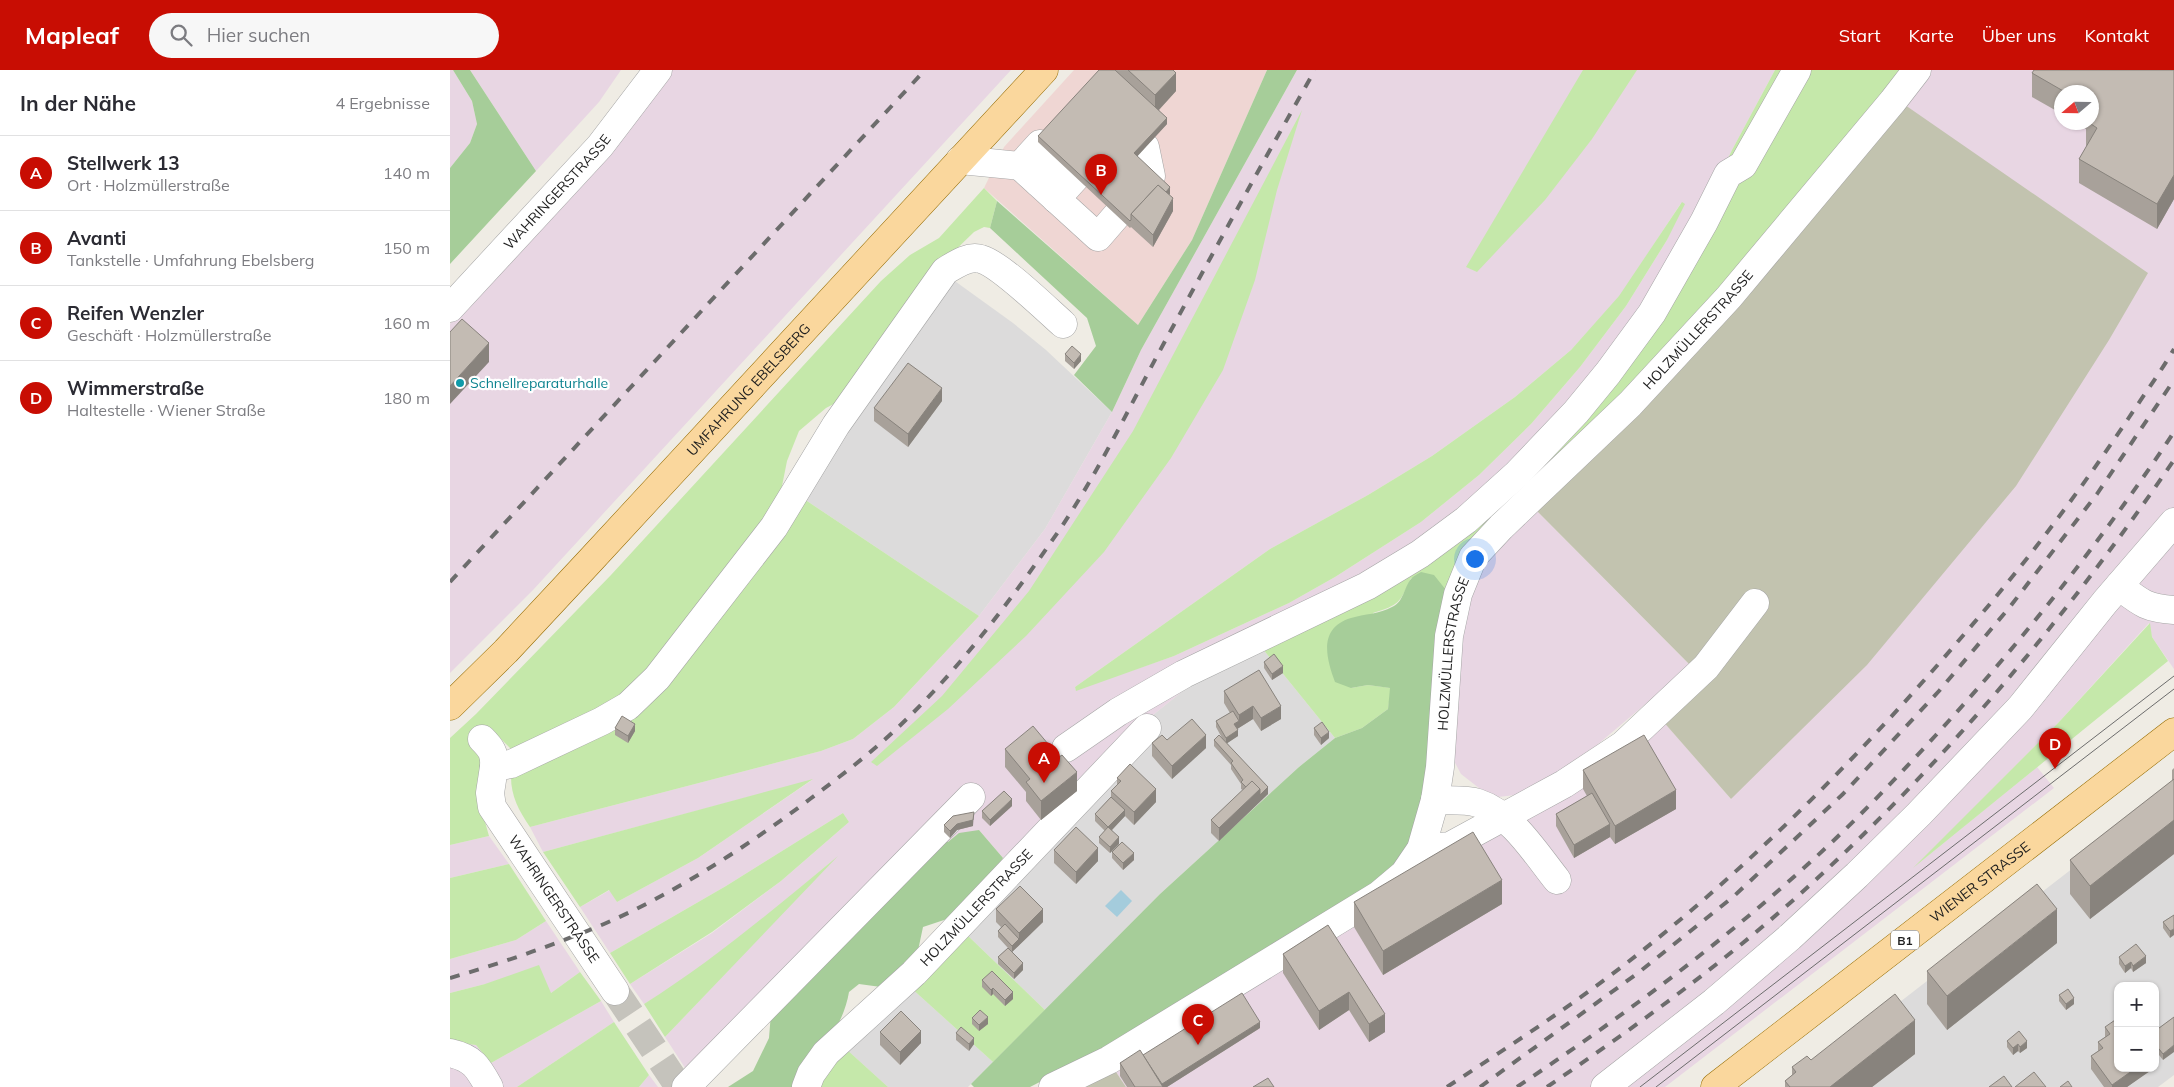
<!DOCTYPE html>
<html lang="de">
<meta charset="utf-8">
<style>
:root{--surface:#fff;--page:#f7f7f7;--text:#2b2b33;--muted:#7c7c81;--line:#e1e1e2;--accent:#c80d03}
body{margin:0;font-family:Mulish,sans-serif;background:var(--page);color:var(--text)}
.controls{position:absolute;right:15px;bottom:15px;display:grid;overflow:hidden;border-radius:10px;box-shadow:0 1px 4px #0004}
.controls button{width:45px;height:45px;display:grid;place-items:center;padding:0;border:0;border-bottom:1px solid var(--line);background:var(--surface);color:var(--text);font:25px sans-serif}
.compass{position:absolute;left:1604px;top:15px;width:45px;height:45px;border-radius:50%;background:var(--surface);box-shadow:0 1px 4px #0004;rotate:250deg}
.you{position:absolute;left:1024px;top:488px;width:18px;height:18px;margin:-12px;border:4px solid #fff;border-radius:50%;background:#1a73e8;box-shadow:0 0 0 8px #1a73e833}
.badge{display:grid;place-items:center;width:32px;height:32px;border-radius:50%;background:var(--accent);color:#fff;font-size:16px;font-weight:700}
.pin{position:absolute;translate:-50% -41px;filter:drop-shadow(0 1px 2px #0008)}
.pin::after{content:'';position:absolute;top:26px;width:18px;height:15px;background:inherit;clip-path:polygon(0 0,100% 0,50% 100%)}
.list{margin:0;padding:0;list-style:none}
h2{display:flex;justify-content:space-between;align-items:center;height:65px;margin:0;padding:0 20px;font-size:21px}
h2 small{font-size:16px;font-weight:400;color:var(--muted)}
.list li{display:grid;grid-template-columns:32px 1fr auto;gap:15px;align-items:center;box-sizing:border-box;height:75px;padding:0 20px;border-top:1px solid var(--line)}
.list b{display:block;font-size:19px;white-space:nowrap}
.list p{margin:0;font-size:16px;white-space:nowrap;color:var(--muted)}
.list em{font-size:16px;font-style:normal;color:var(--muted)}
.icon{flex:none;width:28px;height:28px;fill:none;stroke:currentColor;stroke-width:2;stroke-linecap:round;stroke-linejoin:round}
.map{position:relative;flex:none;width:1724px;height:1017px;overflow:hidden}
header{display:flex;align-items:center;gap:30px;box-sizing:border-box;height:70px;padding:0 25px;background:var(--accent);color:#fff}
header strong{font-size:24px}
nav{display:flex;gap:28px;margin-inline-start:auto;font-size:18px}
.search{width:350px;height:45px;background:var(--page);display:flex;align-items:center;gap:12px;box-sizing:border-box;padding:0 18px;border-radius:28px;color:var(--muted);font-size:19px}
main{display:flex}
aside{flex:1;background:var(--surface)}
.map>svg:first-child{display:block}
.residential{fill:#dcdbdb;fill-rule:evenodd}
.commercial{fill:#efd6d3}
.industrial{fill:#e8d6e3;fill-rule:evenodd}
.construction{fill:#c2c3af}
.grass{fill:#c5e8aa}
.forest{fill:#a6cd99}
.water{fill:#a4ccdc}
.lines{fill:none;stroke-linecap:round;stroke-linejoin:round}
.minor-tunnel{stroke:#c5c3bc;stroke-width:28;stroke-dasharray:28 14;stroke-linecap:butt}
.minor-casing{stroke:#a5a5a5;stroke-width:29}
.major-casing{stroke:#956c02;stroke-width:29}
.minor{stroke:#fff;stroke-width:28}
.major{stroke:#fad79d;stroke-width:28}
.tram{stroke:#6c6c6c;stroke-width:1}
.rail{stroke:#6c6c6c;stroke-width:4;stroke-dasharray:10 10;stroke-linecap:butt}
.wall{fill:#a8a19a}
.shaded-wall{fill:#88837d}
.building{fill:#c3bbb3;stroke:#88837d}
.culture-dot{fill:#0f9aa8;stroke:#fff;stroke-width:2}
.labels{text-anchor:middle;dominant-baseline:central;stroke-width:4.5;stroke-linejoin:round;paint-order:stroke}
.shield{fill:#fff;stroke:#626262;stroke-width:1}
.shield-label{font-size:12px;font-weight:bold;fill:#1e1e1e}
.street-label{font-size:14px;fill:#1e1e1e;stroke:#fff}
.culture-label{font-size:14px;fill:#0d838f;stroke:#fff;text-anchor:start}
</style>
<header>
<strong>Mapleaf</strong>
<div class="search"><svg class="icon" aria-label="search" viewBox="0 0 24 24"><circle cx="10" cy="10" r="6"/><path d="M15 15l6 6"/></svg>Hier suchen</div>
<nav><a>Start</a><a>Karte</a><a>Über uns</a><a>Kontakt</a></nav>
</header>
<main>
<aside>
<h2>In der Nähe<small>4 Ergebnisse</small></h2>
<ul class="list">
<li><span class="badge">A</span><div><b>Stellwerk 13</b><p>Ort · Holzmüllerstraße</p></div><em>140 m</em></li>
<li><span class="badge">B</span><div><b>Avanti</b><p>Tankstelle · Umfahrung Ebelsberg</p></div><em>150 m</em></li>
<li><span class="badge">C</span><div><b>Reifen Wenzler</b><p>Geschäft · Holzmüllerstraße</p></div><em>160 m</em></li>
<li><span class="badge">D</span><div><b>Wimmerstraße</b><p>Haltestelle · Wiener Straße</p></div><em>180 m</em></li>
</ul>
</aside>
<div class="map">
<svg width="1724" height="1017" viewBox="0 0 1724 1017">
<rect width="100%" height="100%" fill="#efece4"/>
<g class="residential">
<path d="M502 209 563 253 596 280 662 342 595 459 529 546 351 427Z"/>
<path d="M812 578 885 668 849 697 710 824 595 940 514 862 693 653 734 620 778 594Z"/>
<path d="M1724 720V1005L1708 1017H1340ZM1668 916H1705V998H1668Z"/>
<path d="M460 917 543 992 518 1017H438L395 978Z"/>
</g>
<path class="commercial" d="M624 0H817L742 170 688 255 534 118 554 77Z"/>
<g class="industrial">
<path d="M0 0H3L22 31 27 54 20 73 0 98Z"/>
<path d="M20 0H171L149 32 86 101Z"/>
<path d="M217 0H561L83 520 0 603V254L108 133Z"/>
<path d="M847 0H1325L1282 80 1250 147 1196 242 1041 422 778 594 734 620 693 653 627 722 553 788 529 760 498 773 239 1004 215 967 383 790 322 842 231 912 194 934 180 914 262 863 331 811 399 752 393 743 276 816 160 883 130 837 160 820 167 832 248 788 362 710 93 782 80 757 371 681 403 669 444 637 529 546 595 459 662 342 691 280ZM1231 133 1217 170 1176 236 1130 297 1081 354 1029 405 971 452 885 507 839 533 724 586 626 620 625 617 820 479 918 425 982 386 1065 327 1121 280 1170 226Z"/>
<path d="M1480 0H1724V599L1702 567 1699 553 1609 652 1469 793 1587 697 1604 718 1215 1017H1177L1240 968 1170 1017H676L664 999 1214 652 1281 729 1455 35ZM1612 22H1642V52H1612Z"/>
<path d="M1087 441 1239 594 1218 615 1147 675 1089 714 1065 725 1048 727 1029 718 1011 704 1003 689 1004 620 1017 524 1036 491Z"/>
<path d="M39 766 59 794 0 808V775Z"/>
<path d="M96 851 130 902 101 923 35 914 0 923V889L66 870Z"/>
<path d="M151 931 164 952 67 1017H0V972L26 975 41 993Z"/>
<path d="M199 1005 208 1017H189Z"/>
</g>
<g class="construction">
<path d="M1455 35 1698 203 1659 270 1566 416 1417 595 1281 729 1197 633 1239 594 1087 441Z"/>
<path d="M664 999 676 1017H630Z"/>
</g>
<g class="grass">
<path d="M1133 0H1187L1142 69 1095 130 1027 202 1016 197Z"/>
<path d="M1325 0H1453L1270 222 996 520 961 508C950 533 949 535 923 543L901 618 918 615 941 618 938 639 912 658 885 668 812 578 965 480 1125 337 1250 147 1282 80Z"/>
<path d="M852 40 827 120 805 210 773 300 721 388 654 482 576 566 498 639 427 696 421 692 492 626 579 521 683 361Z"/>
<path d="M534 118 547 131 540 158 534 157 524 162 489 196 397 327 376 338 349 361 337 391 328 436 236 562 166 635 66 684 41 659 26 675 33 695C22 717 33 743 39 766L0 775V668L26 644 161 505 431 211 460 185 489 168Z"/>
<path d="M1232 132 1235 134 1217 170 1176 236 1130 297 1081 354 1029 405 971 452 885 507 839 533 724 586 626 621 625 617 820 479 918 425 982 386 1065 327 1121 280 1169 226Z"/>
<path d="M351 427 529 546 444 637 403 669 371 681 80 757C69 741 61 726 61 707L178 644Z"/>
<path d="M1700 553 1702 567 1718 591 1463 798 1609 652Z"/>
<path d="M363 709 248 788 167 832 159 820 130 837 93 782Z"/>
<path d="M393 743 399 752 331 811 262 862 180 914 160 883 276 816Z"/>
<path d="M388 786 215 967 194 934C263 891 325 838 388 786Z"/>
<path d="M59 794 96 851 66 870 0 889V808Z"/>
<path d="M514 862 595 940 543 992 460 917Z"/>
<path d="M89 895 101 923 130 902 151 931 41 993 26 975 0 972V923L35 914Z"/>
<path d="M164 952 199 1005 189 1017H67Z"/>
<path d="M395 978 438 1017H363Z"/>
</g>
<g class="forest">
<path d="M3 0H20L86 101 0 194V98L20 73 27 54 22 31Z"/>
<path d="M817 0H847L691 280 662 342 624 305 646 276 637 248 540 158 547 131 688 255 742 170Z"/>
<path d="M971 502 984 505 996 520 980 706 956 781 939 801 921 817 660 976 580 1017H524L521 1014 710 824 849 697 885 668 912 658 938 639 940 618 918 615 901 618 885 612C876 588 868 558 901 548 914 544 930 544 942 537 954 532 954 517 961 509 963 506 968 504 971 502Z"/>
<path d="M529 760 553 788 536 813 500 848 473 857 466 890 431 917 409 914 399 922C393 958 367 987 347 1017H278L303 1001 319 968 321 943 489 767 498 772 509 763Z"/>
</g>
<path class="water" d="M671 820 682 831 667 847 655 836Z"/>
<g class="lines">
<path class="minor-tunnel" d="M165 921 229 1017"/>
<g class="minor-casing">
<g id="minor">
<path d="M695 77 701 106"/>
<path d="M510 90 570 96 590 74"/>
<path d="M570 96 648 167 667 145"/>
<path d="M589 113 609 91"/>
<path d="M606 129 626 107"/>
<path id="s1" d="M0 238 150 76 208 0"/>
<path d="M1669 516C1691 533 1696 538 1724 540"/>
<path d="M32 669C41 678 45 683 44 697"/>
<path d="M616 678 668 642 734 604 917 516 970 484 1016 450 1067 404 1126 342 1158 303 1202 243 1254 152 1278 104 1293 95 1347 0"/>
<path d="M985 730C998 731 1015 729 1028 733 1062 744 1086 784 1107 810"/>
<path d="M971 779 1000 776 1114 714 1173 675 1256 597 1305 533"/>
<path d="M165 921 42 737 40 723 44 697 61 694 152 651 178 636 207 608 324 457 386 355 495 201C505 195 518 185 531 189 550 194 596 239 613 254"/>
<path d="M0 983C23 988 28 997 39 1017"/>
<path d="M236 1017 521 727"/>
<path id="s2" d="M356 1017 361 1004 376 983 464 903 697 658"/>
<path id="s3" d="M603 1017 659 990 929 825 954 804 971 779 985 730 990 697 999 566 1008 524 1023 487 1051 457 1180 334 1279 227 1443 31 1467 0"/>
<path d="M1155 1017 1264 932 1340 867 1407 805 1469 744 1570 638 1655 532 1724 452"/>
</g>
</g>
<g class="major-casing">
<g id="major">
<path id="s4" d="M0 636 56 581 139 492 594 0"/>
<path id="s5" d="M1265 1017 1724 662"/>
</g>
</g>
<use href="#minor" class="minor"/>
<use href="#major" class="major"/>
<g class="tram">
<path d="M1190 1017 1724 606"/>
<path d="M1206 1017 1724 619"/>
</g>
<g class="rail">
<path d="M0 512 475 0"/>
<path d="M0 908C52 893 104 875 154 854 227 822 296 777 360 729 388 708 416 687 442 663 505 605 559 533 608 462 645 408 676 344 707 286 759 190 811 95 865 0"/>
<path d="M997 1017C1058 977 1120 937 1178 892 1301 796 1415 681 1516 562 1575 494 1628 424 1678 349 1693 326 1710 303 1724 279"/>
<path d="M1030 1017 1188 903 1283 827 1393 724 1489 621 1559 538 1647 424 1724 310"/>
<path d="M1067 1017C1164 952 1259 883 1347 804 1396 761 1442 713 1486 665 1573 570 1653 469 1724 362"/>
<path d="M1097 1017C1188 955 1278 890 1360 815 1498 689 1619 544 1724 390"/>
</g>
</g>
<g class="wall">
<path d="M666 0H723L726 21 709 40 717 54 687 86 720 124 719 125 723 141 703 177 681 157 680 158 588 72V66Z"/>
<path d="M1724 0V129L1707 159 1629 113V89L1637 76H1636V59L1625 52H1642V22H1612V44L1582 27V3Z"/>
<path d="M615 284 631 291 624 299 615 291Z"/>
<path d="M492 331 458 377 424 351V338Z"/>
<path d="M814 592 833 603 822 610 814 598Z"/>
<path d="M774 621 831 649 811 661 803 649 787 659 788 666 777 673 818 724 769 771 761 763V750L793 720 791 719V714L781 699V695L764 676V670L772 668 766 657V651L780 643 774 633Z"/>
<path d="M165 658 185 661 178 673 165 665Z"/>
<path d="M864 658 879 668 871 675 864 665Z"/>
<path d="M717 670 756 678 722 709 702 686V673Z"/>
<path d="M555 679 627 721 591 750 576 731V722L555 697Z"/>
<path d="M1724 698V784L1640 849 1620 824V790L1722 711V700Z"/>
<path d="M1133 700 1226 739 1165 774 1160 767 1124 788 1106 756V744L1137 726 1133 719Z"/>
<path d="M667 708 706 732 684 755 675 746 662 760 669 774 660 783 649 773V767L655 761 645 751V744L661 727V721L667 715Z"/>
<path d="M562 736 540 756 532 748V741Z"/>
<path d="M494 755 523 756 507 760 500 768 494 762Z"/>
<path d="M604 780 648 791 626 814 604 793Z"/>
<path d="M662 782 684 790 673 800 662 788Z"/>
<path d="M904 832 1052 834 933 905 904 857Z"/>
<path d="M546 839 593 852 562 882 573 900 564 909 548 894V887L558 878 548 867V861L551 857 546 852Z"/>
<path d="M1724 845 1720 868 1713 858V852Z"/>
<path d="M878 855 935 962 919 972 899 940 869 960 833 903V884Z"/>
<path d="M1607 873 1497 960 1477 934V901Z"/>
<path d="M1669 887 1696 893 1683 902 1681 898 1675 903 1669 894Z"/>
<path d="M532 910 563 929 555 936 543 924 541 926 532 917Z"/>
<path d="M1609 925 1624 934 1616 940 1609 931Z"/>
<path d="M1724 947 1713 990 1705 980V961Z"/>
<path d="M522 948 538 954 529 961 522 954Z"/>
<path d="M1655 957 1703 998 1677 1017H1654L1641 999V986L1648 981V972L1655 967Z"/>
<path d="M810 958 717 1017H677L670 1006V993L693 985Z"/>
<path d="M430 962 471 973 450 995 430 975Z"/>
<path d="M506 963 524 974 519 981 506 970Z"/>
<path d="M1557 971 1577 978 1570 983 1568 981 1563 985 1557 977Z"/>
<path d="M1465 984 1422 1017H1335V1011L1342 1005V997L1361 990Z"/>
</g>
<g class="shaded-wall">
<path d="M726 3V21L705 44V25Z"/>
<path d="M717 48V54L684 90V83Z"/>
<path d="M1724 105V129L1707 159V134Z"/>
<path d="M720 117V124L713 132V125Z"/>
<path d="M723 128V141L703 177V165Z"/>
<path d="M39 273V292L0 334V316Z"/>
<path d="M631 284V291L624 299V293Z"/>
<path d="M492 318V331L458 377V364Z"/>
<path d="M833 596V603L822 610V604Z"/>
<path d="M803 636V649L784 661V654L789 651V645Z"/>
<path d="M831 636V649L811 661V648Z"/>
<path d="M185 654V661L178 673V666Z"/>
<path d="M788 660V666L776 674V668Z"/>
<path d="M879 662V668L871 675V668Z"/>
<path d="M756 665V678L722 709V696Z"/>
<path d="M627 702V721L591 750V731Z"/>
<path d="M818 717V724L769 771V758L810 719Z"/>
<path d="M706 719V732L684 755V742Z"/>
<path d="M1226 720V739L1165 774V756Z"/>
<path d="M562 729V736L540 756V750Z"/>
<path d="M675 740V746L658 764V757Z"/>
<path d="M524 742 523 756 507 760 500 768V761L507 754Z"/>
<path d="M1724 750V784L1640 849V816Z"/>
<path d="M1160 754V767L1124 788V775Z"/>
<path d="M669 767V774L660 783V777Z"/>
<path d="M648 778V791L626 814V802Z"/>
<path d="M684 783V790L673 800V793Z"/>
<path d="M1052 810V834L933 905V881Z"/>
<path d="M593 839V852L562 882V876L569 869V863Z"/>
<path d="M1607 839V873L1497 960V926Z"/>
<path d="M1724 859V865L1720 868V861Z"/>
<path d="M1696 886V893L1683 902V896Z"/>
<path d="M1681 892V898L1675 903V896Z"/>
<path d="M573 893V900L564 909V903Z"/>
<path d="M543 918V924L541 926V920Z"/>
<path d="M563 922V929L555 936V930Z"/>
<path d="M899 922V940L869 960V941Z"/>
<path d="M1624 928V934L1616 940V934Z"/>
<path d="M935 944V962L919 972V954Z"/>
<path d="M538 947V954L529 961V955Z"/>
<path d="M1465 950V984L1422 1017H1380Z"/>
<path d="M810 952V958L717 1017H709V1016Z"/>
<path d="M471 961V973L450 995V982Z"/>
<path d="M524 968V974L519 981V974Z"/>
<path d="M1577 971V978L1570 983V977Z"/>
<path d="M1568 974V981L1563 985V978Z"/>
<path d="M1724 975V982L1713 990V984Z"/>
<path d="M1686 998 1703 999 1677 1017H1662V1015Z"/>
</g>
<g class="building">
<path d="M649 0H665L717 48 684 83 720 117 716 122 708 115 681 144V150L680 151 588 66Z"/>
<path d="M678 0H723L726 3 705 25Z"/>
<path d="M1584 0H1724V105L1707 134 1629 89 1647 58 1638 52H1642V42L1643 39 1642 38V22H1615L1582 3Z"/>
<path d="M708 115 723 128 703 165 681 144Z"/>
<path d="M12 249 39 273 0 316V262Z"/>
<path d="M622 276 631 284 624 293 615 284Z"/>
<path d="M458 293 492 318 458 364 424 338Z"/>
<path d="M824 584 833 596 822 604 814 592Z"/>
<path d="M809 600 831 636 811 648 803 636 789 645 774 621Z"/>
<path d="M783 641 789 651 784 654 788 660 776 668 766 651Z"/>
<path d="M172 646 185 654 178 666 165 658Z"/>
<path d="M742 649 756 665 722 696 702 673 712 665 717 670Z"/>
<path d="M872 652 879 662 871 668 864 658Z"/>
<path d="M583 656 609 687 612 685 627 702 591 731 576 712 580 709 555 679Z"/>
<path d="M769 665 818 717 810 725V719L802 711 796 717 791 712 793 710 781 693 783 691 764 670Z"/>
<path d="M1194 665 1226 720 1165 756 1133 700Z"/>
<path d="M680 694 706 719 684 742 661 721 671 711 667 708Z"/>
<path d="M1724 709V750L1640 816 1620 790Z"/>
<path d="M802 711 810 719 769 758 761 750Z"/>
<path d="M554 721 562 729 540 750 532 741Z"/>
<path d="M1142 723 1160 754 1124 775 1106 744Z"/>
<path d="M661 727 675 740 658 757 645 744Z"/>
<path d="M524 742 523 750 507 754 500 761 494 755 503 746Z"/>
<path d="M626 757 648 778 626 802 604 780Z"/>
<path d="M658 757 669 767 660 777 649 767Z"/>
<path d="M1023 762 1052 810 933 881 904 832Z"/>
<path d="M672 772 684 783 673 793 662 782Z"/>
<path d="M1587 814 1607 839 1497 926 1477 901Z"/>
<path d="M570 816 593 839 569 863 546 839Z"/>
<path d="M1724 845V859L1720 861 1713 852Z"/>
<path d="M555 854 569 869 562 876 548 861Z"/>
<path d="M878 855 935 944 919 954 899 922 869 941 833 884Z"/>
<path d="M1686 874 1696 886 1683 896 1681 892 1675 896 1669 887Z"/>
<path d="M558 878 573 893 564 903 548 887Z"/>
<path d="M542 901 563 922 555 930 543 918 541 920 532 910Z"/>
<path d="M1618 919 1624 928 1616 934 1609 925Z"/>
<path d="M792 923 810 952 712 1014 693 985Z"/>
<path d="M1445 924 1465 950 1380 1017H1340L1335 1011 1346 1002 1342 997 1357 986 1361 990Z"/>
<path d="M530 940 538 947 529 955 522 948Z"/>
<path d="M451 941 471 961 450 982 430 962Z"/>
<path d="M1724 947V975L1713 984 1705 974V961Z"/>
<path d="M1668 948V998H1686L1662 1015 1641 986 1653 978 1648 972 1660 964 1655 957Z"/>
<path d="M511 957 524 968 519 974 506 963Z"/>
<path d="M1569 961 1577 971 1570 977 1568 974 1563 978 1557 971Z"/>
<path d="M690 980 713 1017H685L670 993Z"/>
<path d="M1584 1002 1596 1017H1565Z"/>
<path d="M1554 1006 1562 1017H1539Z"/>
<path d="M818 1008 824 1017H803Z"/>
<path d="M1618 1011 1622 1017H1610Z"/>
</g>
<circle class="culture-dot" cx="10" cy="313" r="5"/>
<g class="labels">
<rect class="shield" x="1441" y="860.5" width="28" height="19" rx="4"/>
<g class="shield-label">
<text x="1455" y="870">B1</text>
</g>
<g class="street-label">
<text stroke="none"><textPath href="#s1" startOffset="158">WAHRINGERSTRASSE</textPath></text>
<text stroke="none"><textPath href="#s3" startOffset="1060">HOLZMÜLLERSTRASSE</textPath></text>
<text stroke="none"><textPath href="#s4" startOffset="435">UMFAHRUNG EBELSBERG</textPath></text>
<text stroke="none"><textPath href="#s3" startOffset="640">HOLZMÜLLERSTRASSE</textPath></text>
<text stroke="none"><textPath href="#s5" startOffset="335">WIENER STRASSE</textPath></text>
<text transform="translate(104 829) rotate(56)">WAHRINGERSTRASSE</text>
<text stroke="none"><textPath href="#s2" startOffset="249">HOLZMÜLLERSTRASSE</textPath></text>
</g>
<g class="culture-label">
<text x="20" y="313">Schnellreparaturhalle</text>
</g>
</g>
</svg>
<div class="controls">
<button>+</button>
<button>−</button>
</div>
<svg class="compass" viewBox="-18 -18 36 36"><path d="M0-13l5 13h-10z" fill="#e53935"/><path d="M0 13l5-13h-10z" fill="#7c7c81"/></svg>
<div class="you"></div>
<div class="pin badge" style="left:594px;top:713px">A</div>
<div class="pin badge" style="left:651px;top:125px">B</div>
<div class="pin badge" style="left:748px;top:975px">C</div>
<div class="pin badge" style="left:1605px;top:699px">D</div>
</div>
</main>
